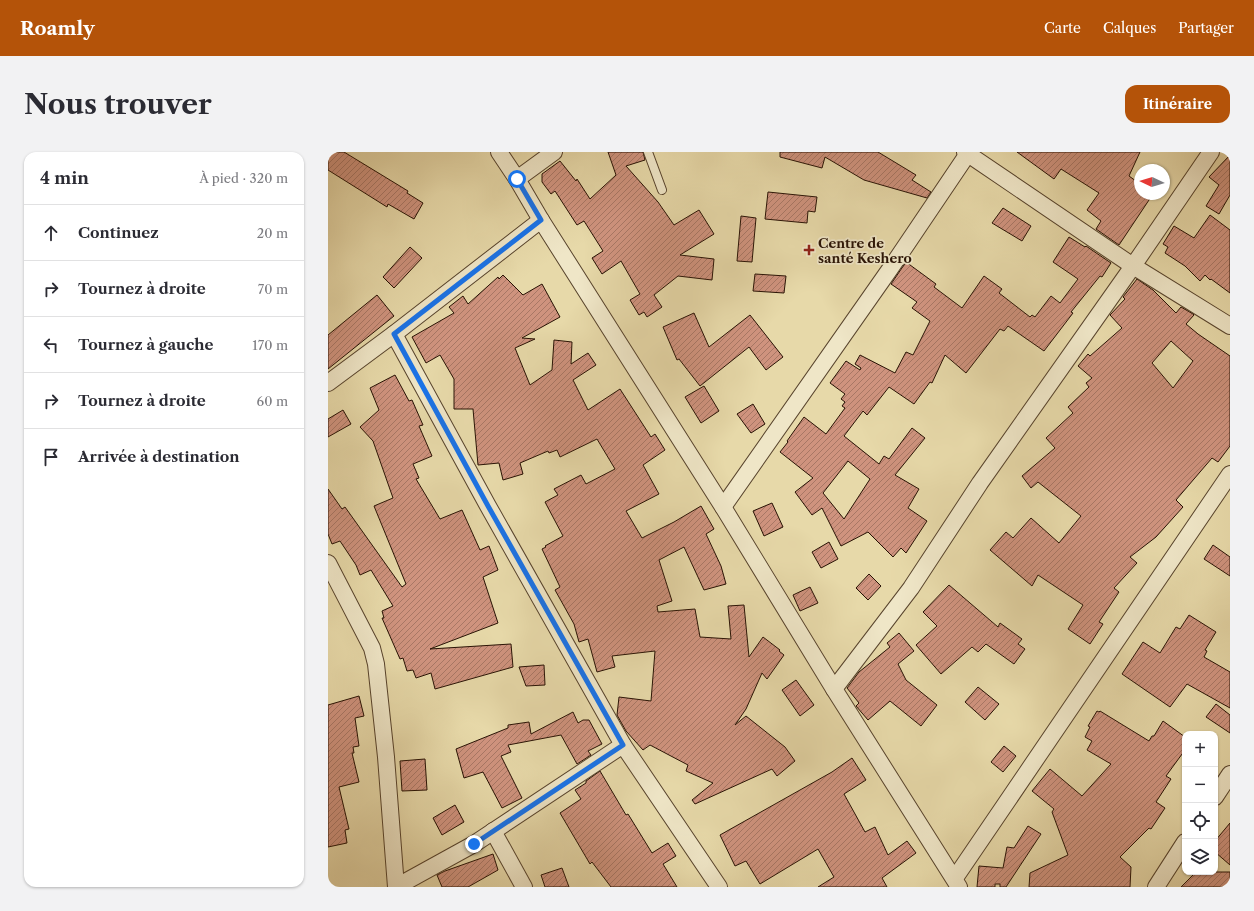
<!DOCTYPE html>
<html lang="fr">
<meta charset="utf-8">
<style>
:root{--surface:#fff;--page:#f2f2f3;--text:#2b2b33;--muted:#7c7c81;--line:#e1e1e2;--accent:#b45309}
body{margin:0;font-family:"Libre Caslon Text",serif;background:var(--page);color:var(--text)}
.controls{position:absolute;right:12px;bottom:12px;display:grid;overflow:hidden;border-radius:8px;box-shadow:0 1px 3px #0004}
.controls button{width:36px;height:36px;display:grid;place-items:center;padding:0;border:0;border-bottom:1px solid var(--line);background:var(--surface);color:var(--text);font:20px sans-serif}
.compass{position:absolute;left:806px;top:12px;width:36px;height:36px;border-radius:50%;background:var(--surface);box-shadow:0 1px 3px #0004;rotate:274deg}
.stop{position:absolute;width:12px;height:12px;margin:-9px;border:3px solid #1a73e8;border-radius:50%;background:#fff}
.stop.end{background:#1a73e8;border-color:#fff;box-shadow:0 1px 4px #0008}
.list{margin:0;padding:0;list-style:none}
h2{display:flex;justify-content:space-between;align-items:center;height:52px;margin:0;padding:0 16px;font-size:17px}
h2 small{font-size:13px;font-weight:400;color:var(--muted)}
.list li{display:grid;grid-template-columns:26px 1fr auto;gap:12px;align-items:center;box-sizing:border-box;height:56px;padding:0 16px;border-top:1px solid var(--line)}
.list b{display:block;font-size:15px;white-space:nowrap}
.list em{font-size:13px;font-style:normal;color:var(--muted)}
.icon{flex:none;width:22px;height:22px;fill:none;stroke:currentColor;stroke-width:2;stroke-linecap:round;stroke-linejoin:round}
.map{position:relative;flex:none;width:902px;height:735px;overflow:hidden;border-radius:12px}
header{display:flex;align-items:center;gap:24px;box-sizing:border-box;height:56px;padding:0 20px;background:var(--accent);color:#fff}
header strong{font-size:19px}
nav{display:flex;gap:22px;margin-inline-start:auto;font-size:14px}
.intro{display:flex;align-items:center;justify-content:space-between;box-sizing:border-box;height:96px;padding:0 24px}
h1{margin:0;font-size:28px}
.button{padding:10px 18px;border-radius:12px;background:var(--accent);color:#fff;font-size:14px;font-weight:700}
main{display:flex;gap:24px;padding:0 24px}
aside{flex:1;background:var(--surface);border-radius:12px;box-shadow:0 1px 3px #0004}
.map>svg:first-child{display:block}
.building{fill:url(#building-hatch);stroke:#281204;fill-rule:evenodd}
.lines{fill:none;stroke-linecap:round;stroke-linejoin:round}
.service-casing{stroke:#58442d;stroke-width:10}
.minor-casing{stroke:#58442d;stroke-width:18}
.service{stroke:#efe6c7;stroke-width:8}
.minor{stroke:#efe6c7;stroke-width:16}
.route{stroke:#1a73e8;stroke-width:5}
.poi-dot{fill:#8f2418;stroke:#efe6c7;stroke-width:1.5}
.labels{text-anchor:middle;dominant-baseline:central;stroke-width:3.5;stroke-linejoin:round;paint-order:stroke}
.poi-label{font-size:13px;font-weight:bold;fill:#281204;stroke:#efe6c7;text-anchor:start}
</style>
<header>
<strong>Roamly</strong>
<nav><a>Carte</a><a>Calques</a><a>Partager</a></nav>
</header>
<div class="intro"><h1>Nous trouver</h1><a class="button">Itinéraire</a></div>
<main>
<aside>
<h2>4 min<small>À pied · 320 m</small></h2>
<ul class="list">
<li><svg class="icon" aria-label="ahead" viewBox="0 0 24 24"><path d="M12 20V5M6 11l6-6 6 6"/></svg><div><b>Continuez</b></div><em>20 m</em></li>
<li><svg class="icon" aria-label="right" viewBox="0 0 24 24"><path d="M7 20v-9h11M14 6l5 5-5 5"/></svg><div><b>Tournez à droite</b></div><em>70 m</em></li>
<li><svg class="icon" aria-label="left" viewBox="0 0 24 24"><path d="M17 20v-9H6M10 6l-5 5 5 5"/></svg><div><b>Tournez à gauche</b></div><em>170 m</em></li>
<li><svg class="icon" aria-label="right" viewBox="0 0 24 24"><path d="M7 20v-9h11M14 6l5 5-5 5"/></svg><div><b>Tournez à droite</b></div><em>60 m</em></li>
<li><svg class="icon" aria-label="arrive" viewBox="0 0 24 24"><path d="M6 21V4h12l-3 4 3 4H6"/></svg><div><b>Arrivée à destination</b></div></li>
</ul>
</aside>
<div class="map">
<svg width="902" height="735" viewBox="0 0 902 735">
<defs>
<pattern id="building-hatch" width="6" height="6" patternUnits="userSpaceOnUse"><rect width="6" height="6" fill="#cf937e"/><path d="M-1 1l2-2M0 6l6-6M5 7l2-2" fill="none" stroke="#a87765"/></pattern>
</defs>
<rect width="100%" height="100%" fill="#e7d9a9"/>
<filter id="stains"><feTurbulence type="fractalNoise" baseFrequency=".005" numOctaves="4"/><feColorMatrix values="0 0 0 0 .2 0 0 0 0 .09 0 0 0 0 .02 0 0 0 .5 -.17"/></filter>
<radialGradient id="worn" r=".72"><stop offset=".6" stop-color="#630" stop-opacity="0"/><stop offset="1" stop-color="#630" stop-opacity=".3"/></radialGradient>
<g class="building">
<path d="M0 0H16L80 39 79 41 95 51 86 67 60 52 59 55 0 18Z"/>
<path d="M280 0H315L317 8 298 14 330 50 346 73 371 58 386 82 352 103 386 107 384 128 350 124 326 143 334 155 319 165 316 160 311 163 302 148 312 142 293 109 274 122 264 106 275 99 256 69 249 73 227 39 223 42 214 30V22L232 9 248 29 249 27 262 47 288 23Z"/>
<path d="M452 0H550L588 23 584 28 603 40 599 46 536 28 497 5 494 16 452 5Z"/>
<path d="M689 0H812L801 24 812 32V42H825L791 93 768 77 773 69 759 58 771 41 733 17 726 27Z"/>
<path d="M902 3V43L891 62 878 54 891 33 881 25Z"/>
<path d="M440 40 489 45 487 60 480 59 479 71 437 67Z"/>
<path d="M675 56 703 74 694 89 664 71Z"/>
<path d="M882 63 902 78V141L883 127 882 128 877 123 872 129 857 114 837 101 840 95 835 92 846 74 866 86Z"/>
<path d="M413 64 428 66 424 110 409 109Z"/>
<path d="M741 85 757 95 758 94 783 111 774 125 772 124 743 160 745 161 716 199 680 174 676 179 672 177 638 221 617 203 604 231 602 230 586 252 561 235 539 263 535 259 516 284 551 312 556 304 561 307 584 276 597 286 567 323 591 337 580 356 599 369 578 401 573 396 565 405 540 380 513 394 494 356 484 363 467 340 485 326 452 300 460 290 459 289 476 265 498 282 517 256 514 254 517 250 513 247 517 242 502 231 518 209 532 218 533 216 527 212 532 203 567 221 578 200 585 203 602 169 584 156 589 150 563 132 578 110 608 132 606 135 634 156 656 124 674 137 671 141 702 165 704 163 707 165 723 144 732 151 750 127 725 110ZM520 309 542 327 516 367 495 341Z"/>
<path d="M82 95 94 106 66 136 55 125Z"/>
<path d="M427 122 458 124 456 141 425 139Z"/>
<path d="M175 123 195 143 214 132 232 165 194 186 207 187 187 196 202 233 224 218 226 188 244 190 243 212 260 201 268 213 245 228 260 258 292 237 323 285 327 282 337 298 315 313 331 342 298 359 314 386 346 370 373 354 386 377 378 382 393 414 398 432 376 438 356 395 331 408 344 449 329 454 330 460 367 457 372 485 403 487 400 454 416 453 421 505 435 485 452 498 451 499 456 503 439 527 434 521 418 557 407 573 418 564 457 595 467 609 449 624 444 617 367 652 364 648 385 631 358 619 360 613 322 593 315 598 298 579 289 563 291 545 323 549 327 499 284 504 287 515 269 520 260 487 251 490 246 472 227 438 232 435 214 397 218 395 217 394 235 384 217 350 230 343 226 337 253 323 258 332 287 317 269 287 232 305 229 298 221 301 220 299 192 311 195 322 175 328 171 311 150 313 145 257H126V227L112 203 98 211 84 185 126 161 121 155 135 144 140 152 170 125 171 127Z"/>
<path d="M809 127 825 138 848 161 853 155 865 162 866 163 858 172 870 182 902 204V294L890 310 884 306 848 348 855 355 828 385 802 405 809 411 786 436 791 440 771 470 775 472 762 492 740 477 755 453 710 423 704 434 662 398 678 380 685 386 703 366 731 391 753 364 710 330 703 336 694 324 727 296 718 286 745 261 740 255 761 235 758 231 764 226 750 214 760 202 762 204 794 176 782 163 797 147 795 145ZM843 189 865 209 845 236 824 211Z"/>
<path d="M49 143 66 164 0 217V183Z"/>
<path d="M366 161 381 195 422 163 455 205 438 218 421 195 372 234 351 207 349 208 335 175Z"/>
<path d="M67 223 81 249 84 248 95 273 91 274 104 304 85 312 91 326 88 327 112 367 134 358 152 398 161 394 170 418 155 425 170 471 102 497 183 492 185 515 107 537 103 521 88 526 85 518 79 519 75 506 72 507 54 466H56L54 459 65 454 43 418 32 423 28 413 12 389 4 392 0 382V337L14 357 17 355 74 435 78 432 46 354 65 346 45 289 32 275 51 258 42 236Z"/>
<path d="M376 234 391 259 373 271 357 245Z"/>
<path d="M425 252 437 272 423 281 409 262Z"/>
<path d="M15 258 23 272 0 285V267Z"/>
<path d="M444 351 455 375 436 384 425 359Z"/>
<path d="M501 390 510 407 493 416 484 400Z"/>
<path d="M885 393 902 405V424L876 407Z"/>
<path d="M541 422 553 434 540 448 528 436Z"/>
<path d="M621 433 670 475 672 471 694 487 690 492 697 497 686 512 658 492 650 500 644 495 613 522 588 493 609 474 595 460Z"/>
<path d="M482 435 490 451 472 459 465 443Z"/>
<path d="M861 463 888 480 877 498 879 499 876 505 902 520V556L859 532 842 555 794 522 815 490 832 501 848 475 852 477Z"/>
<path d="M571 481 586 499 570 512 578 528 609 553 593 574 562 549 540 568 528 554 531 551 519 536 531 520 562 495 559 491Z"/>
<path d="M216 513 217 533 198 534 191 515Z"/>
<path d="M468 528 486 553 472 564 454 538Z"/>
<path d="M650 535 671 552 657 568 637 550Z"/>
<path d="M31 544 36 564 27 566 31 594 25 595 26 601H24L31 630 11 635 21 677 17 678 19 691 0 695V553Z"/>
<path d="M888 552 902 563V581L878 565Z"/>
<path d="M769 559 771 560 772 559 821 589 824 584H826L835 569 857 585V598L838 624 843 627 828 650 837 656 823 677 821 676 792 705 803 715 802 735H701L702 721 740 703 724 660 726 657 704 639 722 617 754 644 783 612 759 598 764 589 757 585 762 575 760 574Z"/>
<path d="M245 560 250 571 255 568H261L274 592 260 599 263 603 249 612 233 583 180 593 183 600 173 604 194 646 174 656 155 620 136 626 128 597 180 576V573L201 570 203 582Z"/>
<path d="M676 594 688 604 675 620 663 610Z"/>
<path d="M524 606 538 628 516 642 537 680 547 675 560 703 579 689 588 701 554 726 559 735H490L506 725 490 697 432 732 418 709 407 714 392 683 504 620Z"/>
<path d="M97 607 99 638 74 639 72 609Z"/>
<path d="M272 619 298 663 300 662 324 701 340 691 348 704 335 712 349 735H283L264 710 262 712 232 661 253 647 247 638 258 631V629Z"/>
<path d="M127 653 136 670 114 683 105 666Z"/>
<path d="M902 671V713L887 700V689Z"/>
<path d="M700 674 713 682 678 735H672V732H667V735H649L651 714 675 716 679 695 686 696Z"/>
<path d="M165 702 170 718 140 735H114L109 723 117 719Z"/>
<path d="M234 716 241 735H217L213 723Z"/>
<path d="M868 720H902V735H853Z"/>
</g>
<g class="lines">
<g class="service-casing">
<path id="service" d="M320 0 334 38"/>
</g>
<g class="minor-casing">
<g id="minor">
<path d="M171 0 189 27 213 68 395 355 506 537 631 735"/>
<path d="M637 0 805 114 902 174"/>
<path d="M189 27 226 0"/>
<path d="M66 182 160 354 295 593 391 735"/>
<path d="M0 231 66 182 213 68"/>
<path d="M395 355 562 117 641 0"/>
<path d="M0 411 44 496 48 512 58 605 68 735"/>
<path d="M506 537 583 436 652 331 805 114 883 0"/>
<path d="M887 645 902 622"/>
<path d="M165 679 196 735"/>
<path d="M627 726 902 322"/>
<path d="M68 735 146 692 295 593"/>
<path d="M828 735 857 690"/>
</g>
</g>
<use href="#service" class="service"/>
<use href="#minor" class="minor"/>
</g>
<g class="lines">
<path class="route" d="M146 692 295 593 160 354 66 182 213 68 189 27"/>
</g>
<path class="poi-dot" d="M479 92h4v4h4v4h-4v4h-4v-4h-4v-4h4z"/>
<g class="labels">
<g class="poi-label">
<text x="490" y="91">Centre de<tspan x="490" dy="15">santé Keshero</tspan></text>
</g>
</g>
<rect width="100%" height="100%" filter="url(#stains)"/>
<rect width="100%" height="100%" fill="url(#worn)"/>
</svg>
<div class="controls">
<button>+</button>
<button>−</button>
<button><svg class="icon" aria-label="locate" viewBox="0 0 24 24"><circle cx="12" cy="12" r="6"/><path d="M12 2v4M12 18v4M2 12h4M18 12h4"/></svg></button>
<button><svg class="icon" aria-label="layers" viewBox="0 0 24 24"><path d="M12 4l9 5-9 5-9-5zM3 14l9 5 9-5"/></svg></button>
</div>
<svg class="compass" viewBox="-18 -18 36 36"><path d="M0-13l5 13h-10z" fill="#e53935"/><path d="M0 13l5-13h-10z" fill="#7c7c81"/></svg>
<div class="stop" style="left:189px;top:27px"></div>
<div class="stop end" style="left:146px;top:692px"></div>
</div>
</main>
